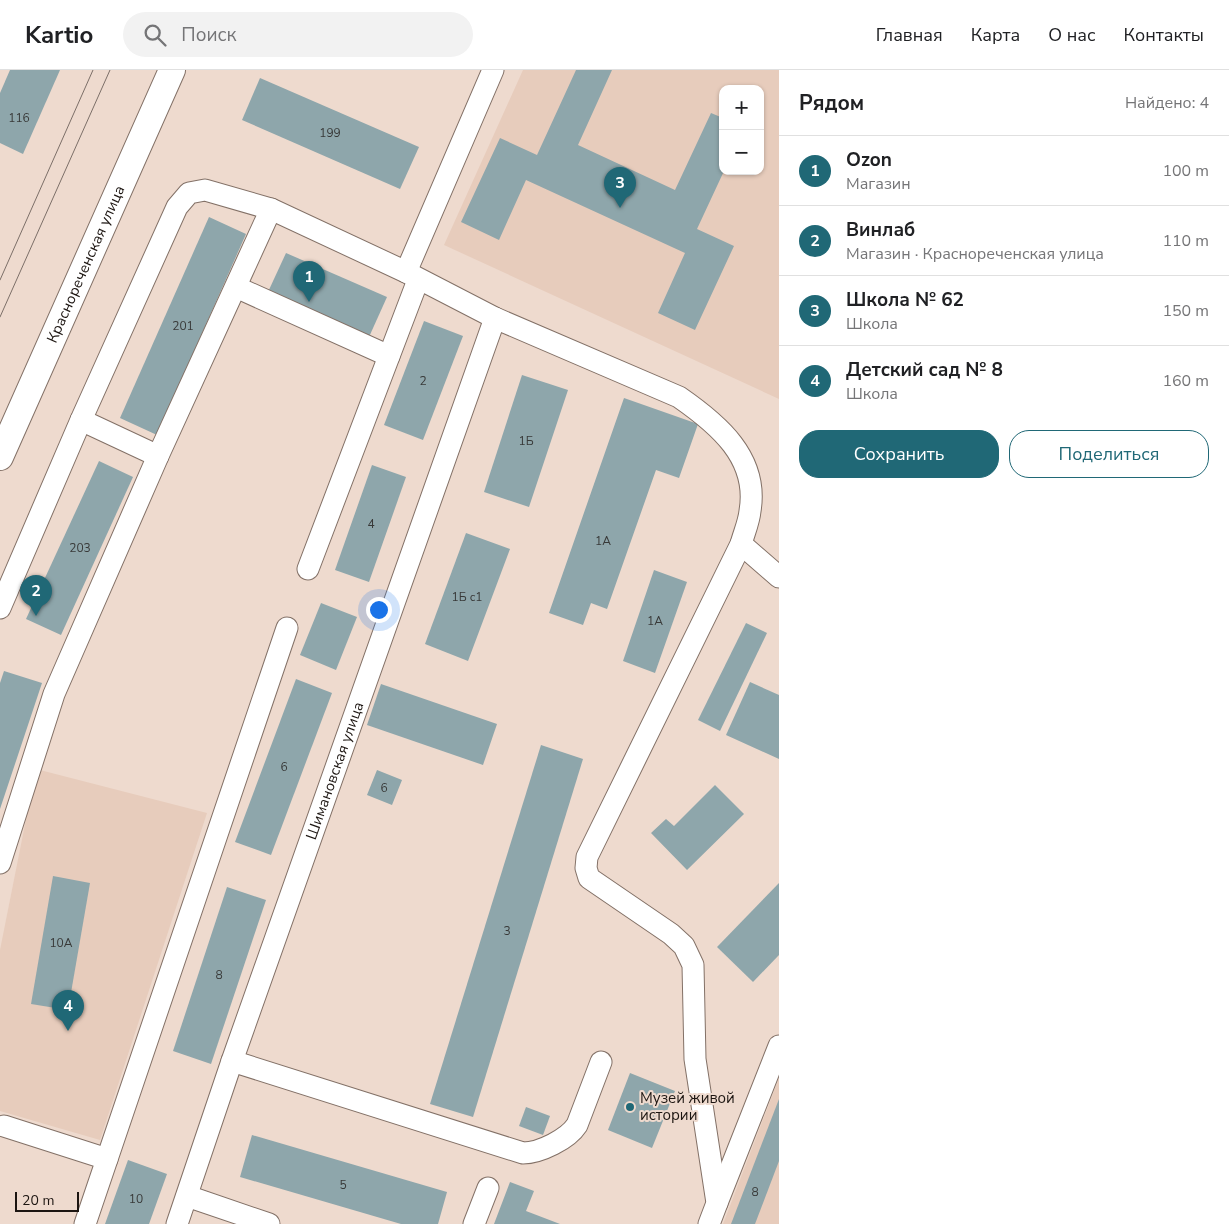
<!DOCTYPE html>
<html lang="ru">
<meta charset="utf-8">
<style>
:root{--surface:#fff;--page:#f2f2f2;--text:#202124;--muted:#757577;--line:#e0e0e0;--accent:#206876}
body{margin:0;font-family:"Nunito Sans",sans-serif;background:var(--page);color:var(--text)}
.controls{position:absolute;right:15px;top:15px;display:grid;overflow:hidden;border-radius:10px;box-shadow:0 1px 4px #0004}
.controls button{width:45px;height:45px;display:grid;place-items:center;padding:0;border:0;border-bottom:1px solid var(--line);background:var(--surface);color:var(--text);font:25px sans-serif}
.scale{position:absolute;left:15px;bottom:12px;width:64px;box-sizing:border-box;padding-left:5px;border:2px solid #1c1511;border-top:0;font-size:14px;line-height:18px;white-space:nowrap;color:#1c1511;-webkit-text-stroke:4px #eedace;paint-order:stroke}
.you{position:absolute;left:378px;top:539px;width:18px;height:18px;margin:-12px;border:4px solid #fff;border-radius:50%;background:#1a73e8;box-shadow:0 0 0 8px #1a73e833}
.badge{display:grid;place-items:center;width:32px;height:32px;border-radius:50%;background:var(--accent);color:#fff;font-size:16px;font-weight:700}
.pin{position:absolute;translate:-50% -41px;filter:drop-shadow(0 1px 2px #0008)}
.pin::after{content:'';position:absolute;top:26px;width:18px;height:15px;background:inherit;clip-path:polygon(0 0,100% 0,50% 100%)}
.list{margin:0;padding:0;list-style:none}
h2{display:flex;justify-content:space-between;align-items:center;height:65px;margin:0;padding:0 20px;font-size:21px}
h2 small{font-size:16px;font-weight:400;color:var(--muted)}
.list li{display:grid;grid-template-columns:32px 1fr auto;gap:15px;align-items:center;box-sizing:border-box;height:70px;padding:0 20px;border-top:1px solid var(--line)}
.list b{display:block;font-size:19px;white-space:nowrap}
.list p{margin:0;font-size:16px;white-space:nowrap;color:var(--muted)}
.list em{font-size:16px;font-style:normal;color:var(--muted)}
.actions{display:flex;gap:10px;padding:15px 20px}
.actions a{flex:1;padding:11px 0;border:1px solid var(--accent);border-radius:20px;text-align:center;font-size:18px;color:var(--accent)}
.actions .main{background:var(--accent);color:#fff}
.icon{flex:none;width:28px;height:28px;fill:none;stroke:currentColor;stroke-width:2;stroke-linecap:round;stroke-linejoin:round}
.map{position:relative;flex:none;width:779px;height:1154px;overflow:hidden}
header{display:flex;align-items:center;gap:30px;box-sizing:border-box;height:70px;padding:0 25px;background:var(--surface);border-bottom:1px solid var(--line)}
header strong{font-size:24px}
nav{display:flex;gap:28px;margin-inline-start:auto;font-size:18px}
.search{width:350px;height:45px;background:var(--page);display:flex;align-items:center;gap:12px;box-sizing:border-box;padding:0 18px;border-radius:28px;color:var(--muted);font-size:19px}
main{display:flex}
aside{flex:1;background:var(--surface)}
.map>svg:first-child{display:block}
.built{fill:#e7ccbc;fill-rule:evenodd}
.building{fill:#8ea6ab}
.lines{fill:none;stroke-linecap:round;stroke-linejoin:round}
.minor-casing{stroke:#837167;stroke-width:23}
.major-casing{stroke:#837167;stroke-width:28}
.minor{stroke:#fff;stroke-width:21}
.major{stroke:#fff;stroke-width:26}
.tram{stroke:#7c6f68;stroke-width:1}
.poi-dot{fill:#206876;stroke:#eedace;stroke-width:2}
.labels{text-anchor:middle;dominant-baseline:central;stroke-width:4;stroke-linejoin:round;paint-order:stroke}
.number-label{font-size:12px;fill:#383938}
.street-label{font-size:15px;fill:#1c1511;stroke:#eedace}
.poi-label{font-size:15px;fill:#1c1511;stroke:#eedace;text-anchor:start}
</style>
<header>
<strong>Kartio</strong>
<div class="search"><svg class="icon" aria-label="search" viewBox="0 0 24 24"><circle cx="10" cy="10" r="6"/><path d="M15 15l6 6"/></svg>Поиск</div>
<nav><a>Главная</a><a>Карта</a><a>О нас</a><a>Контакты</a></nav>
</header>
<main>
<div class="map">
<svg width="779" height="1154" viewBox="0 0 779 1154">
<rect width="100%" height="100%" fill="#eedace"/>
<g class="built">
<path d="M523 0H779V329L444 175ZM723 19H760V101H723Z"/>
<path d="M36 699 207 743 100 1070 0 1041V880Z"/>
<path d="M779 1008V1154H723Z"/>
</g>
<g class="building">
<path d="M10 0H60L23 84 0 73V23Z"/>
<path d="M576 0H612L578 75 675 120 711 43 723 48 724 101 697 159 734 176 695 260 658 243 685 183 526 110 499 170 461 152 500 68 537 85Z"/>
<path d="M260 8 419 77 400 119 242 50Z"/>
<path d="M209 147 246 164 157 365 120 348Z"/>
<path d="M286 183 387 227 369 267 268 222Z"/>
<path d="M424 251 463 266 423 370 384 355Z"/>
<path d="M522 305 568 320 529 437 484 422Z"/>
<path d="M624 328 698 354 679 408 656 400 607 539 591 533 583 555 549 543Z"/>
<path d="M99 391 133 407 61 565 26 549Z"/>
<path d="M372 395 406 407 369 512 335 500Z"/>
<path d="M466 463 510 479 468 591 425 574Z"/>
<path d="M654 500 687 512 655 603 623 591Z"/>
<path d="M321 533 357 547 336 600 300 585Z"/>
<path d="M746 553 767 563 720 661 698 650Z"/>
<path d="M4 601 42 613 0 739V613Z"/>
<path d="M296 609 332 623 271 785 235 772Z"/>
<path d="M750 612 779 625V689L726 665Z"/>
<path d="M381 614 497 654 483 695 367 655Z"/>
<path d="M541 675 583 689 473 1047 430 1034Z"/>
<path d="M377 700 402 710 392 735 367 725Z"/>
<path d="M715 715 744 744 687 800 651 763 666 749 674 756Z"/>
<path d="M53 806 90 813 68 940 31 934Z"/>
<path d="M779 813V885L753 912 717 877Z"/>
<path d="M227 817 266 830 211 994 173 981Z"/>
<path d="M630 1003 675 1021 652 1078 608 1060Z"/>
<path d="M779 1029V1091L755 1154H731Z"/>
<path d="M526 1037 550 1046 543 1065 519 1056Z"/>
<path d="M252 1065 447 1122 438 1154H401L240 1107Z"/>
<path d="M128 1090 167 1104 149 1154H105Z"/>
<path d="M510 1112 534 1121 526 1141 560 1154H494Z"/>
</g>
<g class="lines">
<g class="minor-casing">
<g id="minor">
<path d="M406 202 493 0"/>
<path d="M236 217 389 286"/>
<path d="M81 350 158 386"/>
<path d="M741 474 779 507"/>
<path d="M308 499 418 210"/>
<path d="M0 538 81 350 177 137 189 123 205 120 271 139 406 202 495 248 679 327C718 354 759 388 750 441 749 452 744 463 741 474L587 787 586 798 589 808 671 864 684 876 693 895 695 989 717 1133 709 1154"/>
<path d="M0 793 54 624 158 386 271 139"/>
<path d="M232 991 523 1083C540 1083 568 1069 577 1055L601 992"/>
<path d="M4 1056 107 1089"/>
<path d="M187 1126 269 1154"/>
<path d="M717 1133 779 976"/>
<path d="M85 1154 287 558"/>
<path id="s1" d="M177 1154 232 991 495 248"/>
<path d="M474 1154 488 1118"/>
</g>
</g>
<g class="major-casing">
<g id="major">
<path id="s2" d="M0 387 172 0"/>
</g>
</g>
<use href="#minor" class="minor"/>
<use href="#major" class="major"/>
<g class="tram">
<path d="M0 210 93 0"/>
<path d="M0 247 110 0"/>
</g>
</g>
<circle class="poi-dot" cx="630" cy="1037" r="5"/>
<g class="labels">
<g class="number-label">
<text x="19" y="48">116</text>
<text x="330" y="63">199</text>
<text x="183" y="256">201</text>
<text x="423" y="311">2</text>
<text x="526" y="371">1Б</text>
<text x="371" y="454">4</text>
<text x="603" y="471">1А</text>
<text x="80" y="478">203</text>
<text x="467" y="527">1Б с1</text>
<text x="655" y="551">1А</text>
<text x="284" y="697">6</text>
<text x="384" y="718">6</text>
<text x="507" y="861">3</text>
<text x="61" y="873">10А</text>
<text x="219" y="905">8</text>
<text x="343" y="1115">5</text>
<text x="755" y="1122">8</text>
<text x="136" y="1129">10</text>
</g>
<g class="street-label">
<text stroke="none"><textPath href="#s2" startOffset="211">Краснореченская улица</textPath></text>
<text stroke="none"><textPath href="#s1" startOffset="480">Шимановская улица</textPath></text>
</g>
<g class="poi-label">
<text x="640" y="1028">Музей живой<tspan x="640" dy="17">истории</tspan></text>
</g>
</g>
</svg>
<div class="controls">
<button>+</button>
<button>−</button>
</div>
<div class="scale">20 m</div>
<div class="you"></div>
<div class="pin badge" style="left:309px;top:232px">1</div>
<div class="pin badge" style="left:36px;top:546px">2</div>
<div class="pin badge" style="left:620px;top:138px">3</div>
<div class="pin badge" style="left:68px;top:961px">4</div>
</div>
<aside>
<h2>Рядом<small>Найдено: 4</small></h2>
<ul class="list">
<li><span class="badge">1</span><div><b>Ozon</b><p>Магазин</p></div><em>100 m</em></li>
<li><span class="badge">2</span><div><b>Винлаб</b><p>Магазин · Краснореченская улица</p></div><em>110 m</em></li>
<li><span class="badge">3</span><div><b>Школа № 62</b><p>Школа</p></div><em>150 m</em></li>
<li><span class="badge">4</span><div><b>Детский сад № 8</b><p>Школа</p></div><em>160 m</em></li>
</ul>
<div class="actions"><a class="main">Сохранить</a><a>Поделиться</a></div>
</aside>
</main>
